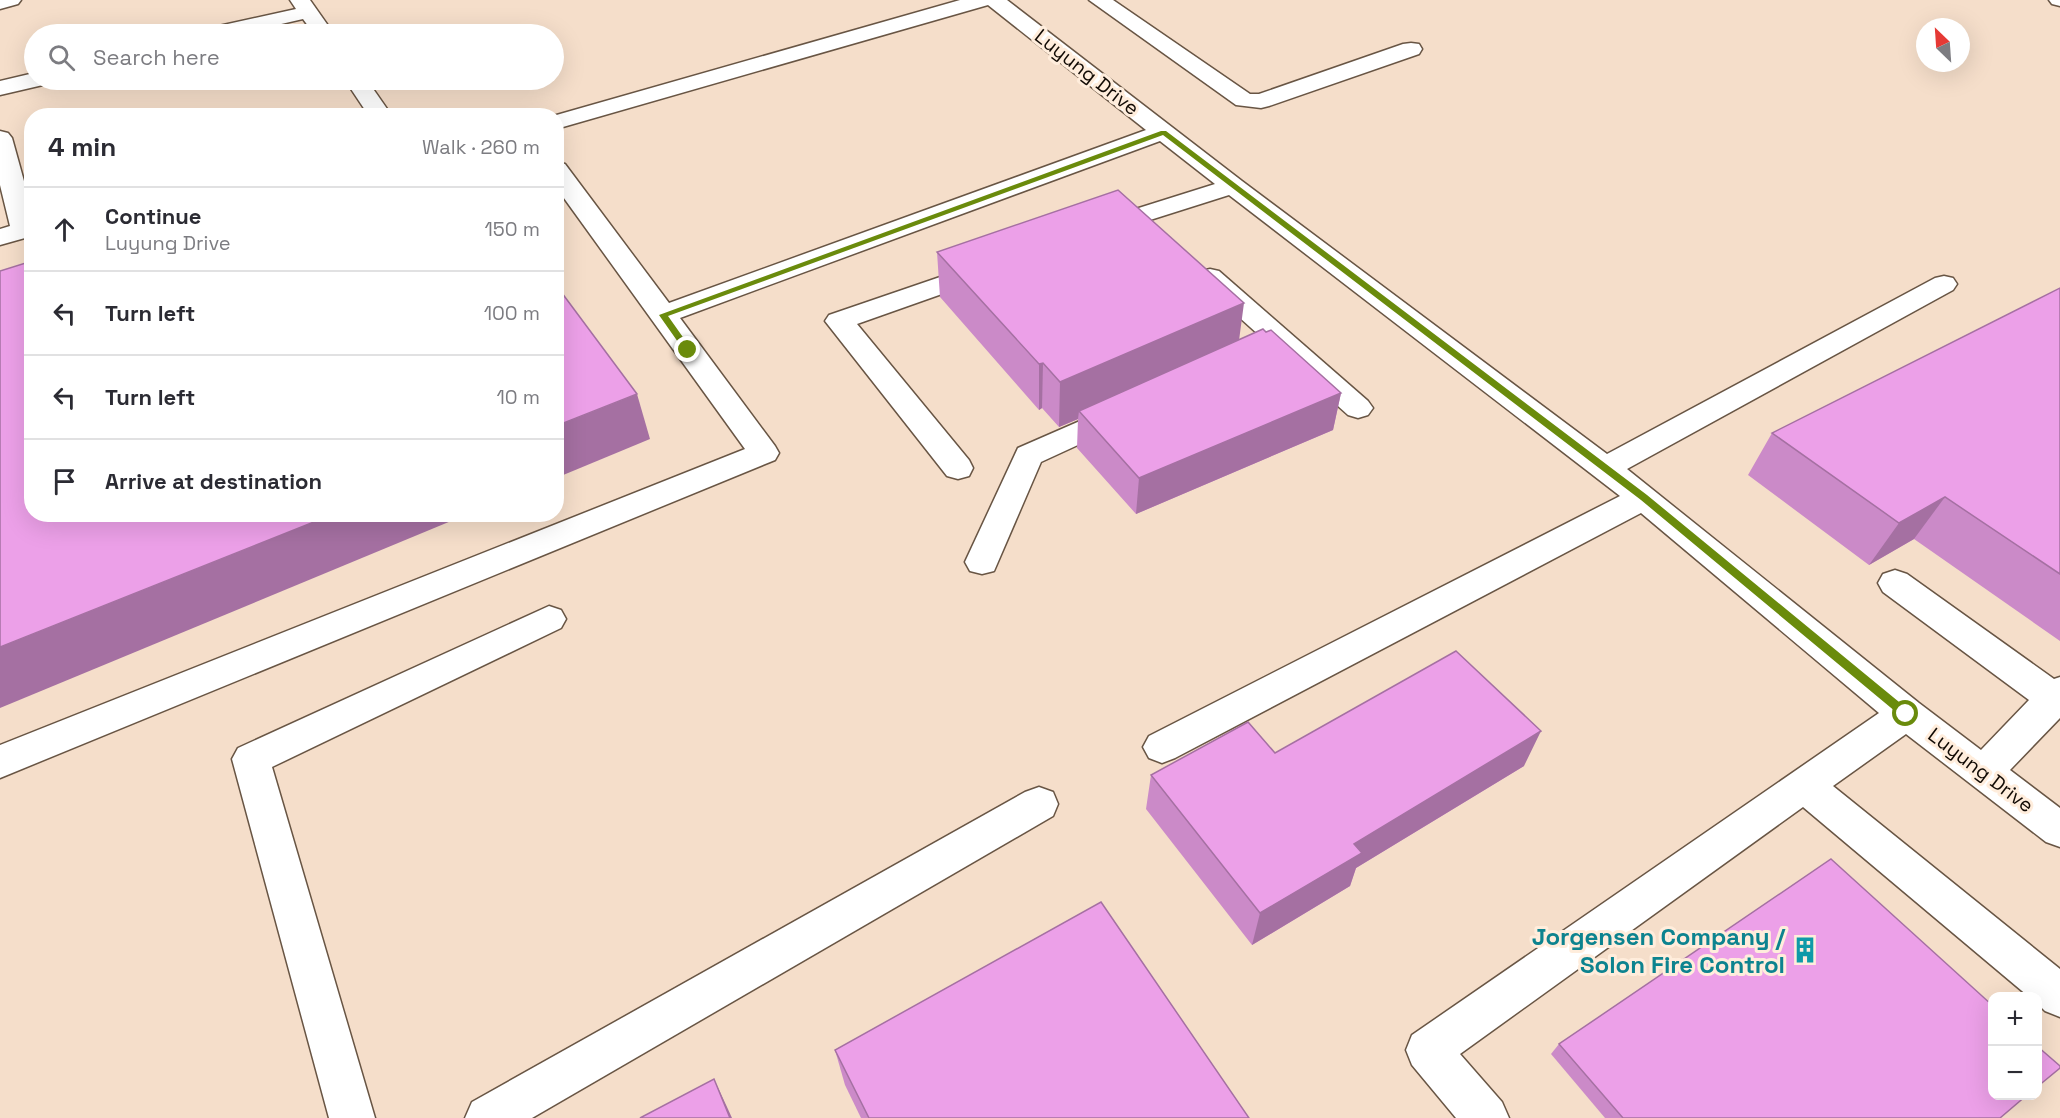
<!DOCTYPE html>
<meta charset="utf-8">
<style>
:root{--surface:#fff;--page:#f2f2f3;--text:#2b2b33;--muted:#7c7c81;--line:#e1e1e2}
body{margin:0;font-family:"Space Grotesk",sans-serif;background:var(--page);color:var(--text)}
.controls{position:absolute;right:18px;bottom:18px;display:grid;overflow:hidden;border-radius:12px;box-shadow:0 6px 24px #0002}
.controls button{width:54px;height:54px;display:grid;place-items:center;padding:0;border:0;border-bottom:2px solid var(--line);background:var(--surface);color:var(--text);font:30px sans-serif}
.compass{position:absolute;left:1916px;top:18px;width:54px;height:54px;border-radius:50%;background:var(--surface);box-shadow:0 6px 24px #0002;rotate:335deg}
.stop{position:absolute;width:18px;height:18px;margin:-14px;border:4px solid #6a8b0c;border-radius:50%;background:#fff}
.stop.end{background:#6a8b0c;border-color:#fff;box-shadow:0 2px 6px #0008}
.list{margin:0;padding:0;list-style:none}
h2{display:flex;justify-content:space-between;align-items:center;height:78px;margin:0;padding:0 24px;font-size:26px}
h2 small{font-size:20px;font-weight:400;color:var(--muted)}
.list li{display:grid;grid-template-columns:39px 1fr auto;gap:18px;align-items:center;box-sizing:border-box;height:84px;padding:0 24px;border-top:2px solid var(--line)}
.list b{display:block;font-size:22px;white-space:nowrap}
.list p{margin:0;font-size:20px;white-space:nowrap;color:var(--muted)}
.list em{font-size:20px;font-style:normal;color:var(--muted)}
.icon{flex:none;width:33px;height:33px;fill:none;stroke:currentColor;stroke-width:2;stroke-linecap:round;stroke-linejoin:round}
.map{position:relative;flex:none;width:2060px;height:1118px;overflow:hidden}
.search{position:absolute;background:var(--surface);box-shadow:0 6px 24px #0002;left:24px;top:24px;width:540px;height:66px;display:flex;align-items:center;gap:15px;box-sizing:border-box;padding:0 21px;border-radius:33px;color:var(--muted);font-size:22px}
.panel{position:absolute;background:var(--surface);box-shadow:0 6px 24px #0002;left:24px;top:108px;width:540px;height:414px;border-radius:24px}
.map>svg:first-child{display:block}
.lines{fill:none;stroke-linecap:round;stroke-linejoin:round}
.minor-casing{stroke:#685544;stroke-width:3}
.minor{fill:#fff;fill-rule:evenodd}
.wall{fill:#cb8ac8}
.shaded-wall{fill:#a570a2}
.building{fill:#eca0e8;stroke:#a570a2;stroke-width:1.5}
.route{fill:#6a8b0c}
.labels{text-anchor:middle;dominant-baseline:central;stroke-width:6;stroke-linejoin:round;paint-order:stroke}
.street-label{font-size:20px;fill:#110a04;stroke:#ffeddc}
.near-culture-label{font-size:24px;font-weight:bold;fill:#0d838f;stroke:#ffeddc;text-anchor:end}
</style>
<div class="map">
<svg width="2060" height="1118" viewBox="0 0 2060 1118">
<rect width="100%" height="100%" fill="#f5deca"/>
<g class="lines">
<g class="minor-casing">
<g id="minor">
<path d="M0 0H21L18 4 0 9Z"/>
<path d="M290 0H310L334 34H314L303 19 238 34H202L205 29 296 9Z"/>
<path d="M960 0H1007L1242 181 1607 454 1935 278 1944 276 1953 278 1957 284 1953 290 1627 469 1919 703 1981 750 2029 700 1883 592 1878 583 1883 574 1895 570 1907 574 2054 679 2060 677V718L2010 770 2060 808V847L2046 842 1906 734 1833 786 2060 969V1017L2045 1011 2038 1004V996H2028L1803 807 1460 1054 1502 1102 1509 1118H1456L1412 1065 1406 1050 1412 1035 1879 713 1641 513 1175 758 1162 763 1149 758 1143 747 1149 736 1620 496 1229 195 1109 233 1100 236 1091 233 1087 228 1091 223 1215 184 1160 141 680 318 775 446 779 453 775 460 0 778V745L745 449 556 187V162L565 164 669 303 1146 130 988 5 556 129V116H553Z"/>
<path d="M1089 0H1113L1250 94H1259L1403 44 1411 43 1419 44 1422 49 1419 54 1269 106 1261 108 1236 105Z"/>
<path d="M2049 0H2060V6L2052 4Z"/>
<path d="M34 73V80H46L43 85 0 95V81Z"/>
<path d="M345 80H367L392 116H369Z"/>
<path d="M0 131 8 133 12 138 32 210V236L0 245V229L10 226 0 185Z"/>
<path d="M981 263 990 265 994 271 990 277 857 324 969 460 973 468 969 476 958 479 947 476 825 321 829 315Z"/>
<path d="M1210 269 1219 271 1368 401 1373 408 1368 415 1358 418 1348 415 1201 283 1197 277 1201 271Z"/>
<path d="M1119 404 1130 407 1134 414 1130 421 1041 462 994 571 982 574 970 571 965 562 1018 448Z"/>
<path d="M549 606 561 610 566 619 561 628 272 767 375 1118H329L232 759 238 748Z"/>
<path d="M1039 787 1053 792 1058 804 1053 816 532 1118H465L472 1102 1025 792Z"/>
</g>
</g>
<use href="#minor" class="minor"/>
</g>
<g class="wall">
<path d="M937 252 1239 339 1341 393 1333 430 1136 514 1077 448 1078 419 1059 427 1042 408 1039 410 940 297Z"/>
<path d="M2060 288V641L1914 539 1869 565 1748 475 1772 433Z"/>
<path d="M1275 753 1524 766 1356 868 1350 886 1252 945 1146 809 1151 775Z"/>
<path d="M1559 1044 2000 1118H1605L1551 1054Z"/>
<path d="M835 1050 1249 1118H861L845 1085Z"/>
</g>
<g class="shaded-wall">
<path d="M1244 303 1238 348 1079 411 1078 419 1059 427 1060 382Z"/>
<path d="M1043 363 1042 408 1039 410V364Z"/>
<path d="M1341 393 1333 430 1136 514 1139 478Z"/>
<path d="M637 394 650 439 556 478V426Z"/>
<path d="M1945 497 1914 539 1869 565 1899 523Z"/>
<path d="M334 514H468L0 708V647Z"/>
<path d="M1541 731 1524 766 1356 868 1350 886 1252 945 1260 913 1354 844Z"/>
<path d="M714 1079 727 1107 732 1118H730Z"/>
</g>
<g class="building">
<path d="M1118 190 1244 303 1060 382 1043 363 1039 364 937 252Z"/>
<path d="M32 261V514H334L0 647V271Z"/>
<path d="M556 285 637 394 556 426Z"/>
<path d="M2060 288V574L1945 497 1899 523 1772 433Z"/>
<path d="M1263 329 1266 332 1271 330 1341 393 1139 478 1079 411Z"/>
<path d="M1456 651 1541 731 1354 844 1362 853 1260 913 1151 775 1248 722 1275 753Z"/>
<path d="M1831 859 1992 1005V1095H2027L2000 1118H1623L1559 1044Z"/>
<path d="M1101 902 1249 1118H869L835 1050Z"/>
<path d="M2037 1046 2060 1066V1068L2037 1087Z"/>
<path d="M714 1079 730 1118H640Z"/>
</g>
<path class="route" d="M1161 131H1166L1647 495 1910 711V717H1902L1641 500 1163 135 668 316 692 350 691 352H685L659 315Z"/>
<defs>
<g id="building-bare" transform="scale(2.07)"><path d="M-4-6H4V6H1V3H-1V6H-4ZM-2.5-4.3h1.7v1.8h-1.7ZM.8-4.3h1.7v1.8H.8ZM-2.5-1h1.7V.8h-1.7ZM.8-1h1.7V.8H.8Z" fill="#0f9aa8" stroke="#ffeddc" stroke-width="2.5" paint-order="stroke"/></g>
</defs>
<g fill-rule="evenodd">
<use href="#building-bare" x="1805" y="950"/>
</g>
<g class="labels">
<g class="street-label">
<text transform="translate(1087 72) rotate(38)">Luyung Drive</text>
<text transform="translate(1981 770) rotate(37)">Luyung Drive</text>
</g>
<g class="near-culture-label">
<text x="1785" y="936">Jorgensen Company /<tspan x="1785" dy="28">Solon Fire Control</tspan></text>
</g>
</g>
</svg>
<div class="controls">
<button>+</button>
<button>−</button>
</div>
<svg class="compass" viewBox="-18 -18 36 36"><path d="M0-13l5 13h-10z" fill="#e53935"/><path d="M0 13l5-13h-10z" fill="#7c7c81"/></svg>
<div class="stop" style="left:1906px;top:714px"></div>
<div class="stop end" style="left:688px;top:350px"></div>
<div class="search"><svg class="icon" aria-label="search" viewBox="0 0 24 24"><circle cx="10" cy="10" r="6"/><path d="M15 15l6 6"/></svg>Search here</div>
<section class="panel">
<h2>4 min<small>Walk · 260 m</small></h2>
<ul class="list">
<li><svg class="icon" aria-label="ahead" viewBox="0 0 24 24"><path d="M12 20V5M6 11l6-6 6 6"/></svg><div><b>Continue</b><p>Luyung Drive</p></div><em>150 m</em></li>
<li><svg class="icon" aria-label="left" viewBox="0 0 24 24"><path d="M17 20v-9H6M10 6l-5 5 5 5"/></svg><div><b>Turn left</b></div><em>100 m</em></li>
<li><svg class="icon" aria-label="left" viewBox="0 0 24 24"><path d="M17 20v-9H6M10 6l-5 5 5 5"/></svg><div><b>Turn left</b></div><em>10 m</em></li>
<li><svg class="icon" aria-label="arrive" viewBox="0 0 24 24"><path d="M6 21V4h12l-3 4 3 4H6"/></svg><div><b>Arrive at destination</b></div></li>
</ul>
</section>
</div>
